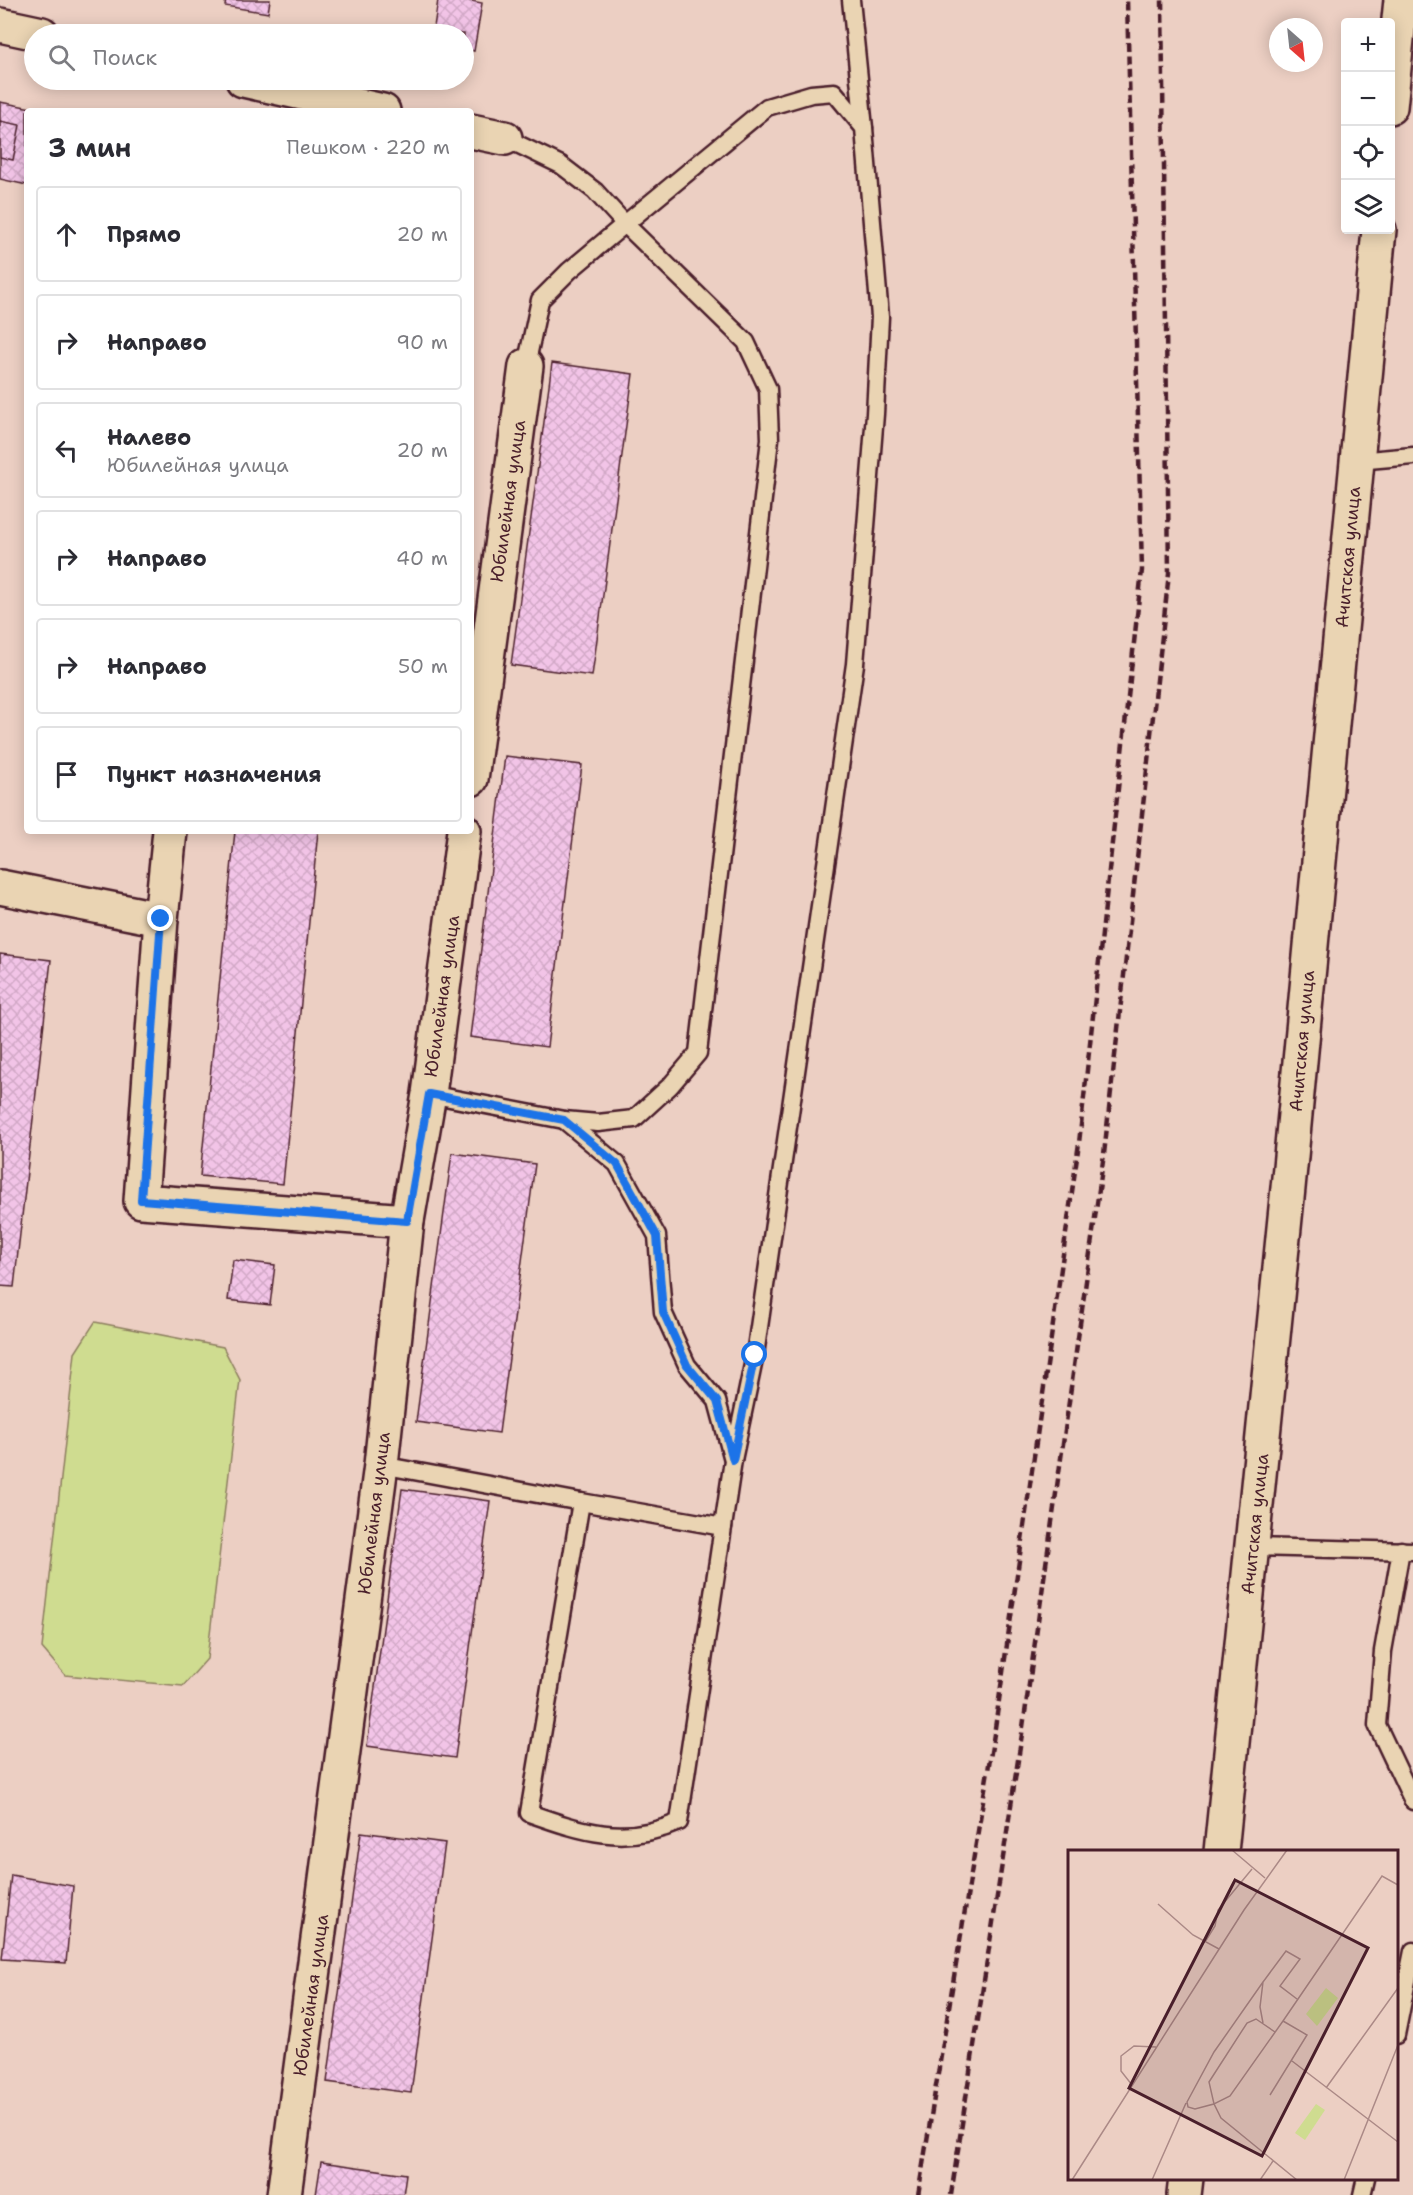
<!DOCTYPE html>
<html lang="ru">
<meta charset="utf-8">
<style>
:root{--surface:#fff;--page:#f7f7f7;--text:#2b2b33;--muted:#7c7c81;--line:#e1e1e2}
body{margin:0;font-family:"Shantell Sans",sans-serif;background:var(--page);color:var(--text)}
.controls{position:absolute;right:18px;top:18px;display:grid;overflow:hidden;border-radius:6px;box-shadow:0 3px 15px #0003}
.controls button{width:54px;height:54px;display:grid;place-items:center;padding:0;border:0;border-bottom:2px solid var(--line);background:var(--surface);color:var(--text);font:30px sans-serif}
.compass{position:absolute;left:1269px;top:18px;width:54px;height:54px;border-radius:50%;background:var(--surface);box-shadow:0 3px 15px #0003;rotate:153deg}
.stop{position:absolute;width:18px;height:18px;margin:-14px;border:4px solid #1a73e8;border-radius:50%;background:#fff}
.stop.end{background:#1a73e8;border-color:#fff;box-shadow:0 2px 6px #0008}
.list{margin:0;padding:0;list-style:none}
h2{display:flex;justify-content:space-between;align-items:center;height:78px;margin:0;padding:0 24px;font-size:26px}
h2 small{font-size:20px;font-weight:400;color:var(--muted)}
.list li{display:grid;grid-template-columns:39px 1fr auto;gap:18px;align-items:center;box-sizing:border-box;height:96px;margin:0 12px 12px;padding:0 12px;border:2px solid var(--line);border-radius:6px}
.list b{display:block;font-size:22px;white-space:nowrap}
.list p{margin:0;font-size:20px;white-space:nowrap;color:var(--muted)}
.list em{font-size:20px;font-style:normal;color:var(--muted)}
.icon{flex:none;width:33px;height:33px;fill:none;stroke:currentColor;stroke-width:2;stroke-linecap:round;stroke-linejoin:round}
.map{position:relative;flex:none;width:1413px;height:2195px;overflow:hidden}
.search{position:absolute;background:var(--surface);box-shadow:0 3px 15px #0003;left:24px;top:24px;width:450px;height:66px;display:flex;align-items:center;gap:15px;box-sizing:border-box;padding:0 21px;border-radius:33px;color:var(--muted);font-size:22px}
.panel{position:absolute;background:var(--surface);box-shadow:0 3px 15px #0003;left:24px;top:108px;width:450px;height:726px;border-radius:6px}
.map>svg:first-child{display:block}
.grass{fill:#cfdc90;stroke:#8c7e5e;stroke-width:1.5}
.building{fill:url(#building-cross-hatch);stroke:#4a1f2b;stroke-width:1.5}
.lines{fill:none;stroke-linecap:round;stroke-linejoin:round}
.lane-casing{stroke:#4a1f2b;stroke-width:21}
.street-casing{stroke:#4a1f2b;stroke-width:38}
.primary-casing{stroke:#4a1f2b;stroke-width:38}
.lane{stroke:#ead4b3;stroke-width:16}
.street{stroke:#ead4b3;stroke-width:33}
.primary{stroke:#ead4b3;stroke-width:33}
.rail{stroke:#4a1f2b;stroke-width:4.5;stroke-dasharray:9 4.5;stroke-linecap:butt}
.route{stroke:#1a73e8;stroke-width:8}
.labels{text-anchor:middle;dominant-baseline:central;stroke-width:5;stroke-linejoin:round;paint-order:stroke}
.street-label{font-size:18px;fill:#4a1f2b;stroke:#ead4b3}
.inset-road{fill:none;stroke:#ab8986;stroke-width:1.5}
.view{fill:#4a1f2b;fill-opacity:0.15;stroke:#4a1f2b;stroke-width:3}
.inset-edge{fill:none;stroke:#4a1f2b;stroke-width:3}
</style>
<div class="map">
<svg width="1413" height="2195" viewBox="0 0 1413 2195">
<defs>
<pattern id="building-cross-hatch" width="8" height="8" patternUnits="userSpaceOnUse" patternTransform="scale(1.5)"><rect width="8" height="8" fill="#f2c4e7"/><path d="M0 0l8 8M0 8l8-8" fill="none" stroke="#d1a8c6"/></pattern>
</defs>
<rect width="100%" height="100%" fill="#eccfc3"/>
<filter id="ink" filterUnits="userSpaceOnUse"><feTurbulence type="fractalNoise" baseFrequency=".0167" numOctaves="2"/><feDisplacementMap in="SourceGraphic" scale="12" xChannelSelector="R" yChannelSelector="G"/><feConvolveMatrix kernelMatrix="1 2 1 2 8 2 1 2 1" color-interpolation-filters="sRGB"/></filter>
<g filter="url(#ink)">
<path class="grass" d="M95 1322 223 1347 240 1380 207 1659 183 1686 65 1675 42 1648 75 1353Z"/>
<g class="building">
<path d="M226 0H270L268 13 225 6Z"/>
<path d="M438 0H466L482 3 474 51 464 49V34H433Z"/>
<path d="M0 102 47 111H27V185L0 179Z"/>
<path d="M0 121 20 125 13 160 0 157Z"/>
<path d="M552 363 633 374 592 676 511 665Z"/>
<path d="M505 756 582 765 547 1047 470 1037Z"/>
<path d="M235 831H318L283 1184 200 1176Z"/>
<path d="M0 954 51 960 14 1287 0 1286Z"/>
<path d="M452 1153 535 1164 499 1433 416 1422Z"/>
<path d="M233 1260 275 1265 270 1305 228 1300Z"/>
<path d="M402 1489 490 1501 455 1758 367 1746Z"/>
<path d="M361 1832 445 1843 411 2093 327 2082Z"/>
<path d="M11 1875 73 1886 66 1963 2 1959Z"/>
<path d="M321 2162 406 2174 403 2195H316Z"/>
</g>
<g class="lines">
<g class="lane-casing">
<g id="lane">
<path d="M851 0 864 128"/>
<path d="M505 138 561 165 595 191 625 224 767 107 811 94 834 92 864 128 880 317 875 414 855 664 755 1355 733 1460"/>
<path d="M1357 461 1413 456"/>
<path d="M429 1094 564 1120 598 1123 634 1119 670 1086 698 1053 770 439 768 389 746 342 625 224 569 271 540 300 526 366"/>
<path d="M381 1465 581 1502 529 1813C583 1832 624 1846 679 1822L733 1460 717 1401 687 1365 663 1312 657 1236 617 1164 564 1120"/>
<path d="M581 1502 723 1527"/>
<path d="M1253 1547 1413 1551"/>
<path d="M1401 1550 1383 1651 1377 1725 1413 1801"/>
<path d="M1396 2035 1413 1951"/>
<path d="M1362 2195 1366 2178"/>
</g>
</g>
<g class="street-casing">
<g id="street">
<path d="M0 25 42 34"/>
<path d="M243 80 383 111"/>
<path d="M471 131 505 138"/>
<path d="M471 779 526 366"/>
<path d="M170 831 161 919 141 1201 407 1221"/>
<path d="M0 887 161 919"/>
<path d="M284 2195 381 1465 407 1221 429 1094 464 831"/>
</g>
</g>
<g class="primary-casing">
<g id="primary">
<path d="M1390 107 1401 0"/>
<path d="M1221 1852 1288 1188 1379 230"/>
<path d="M1184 2195 1186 2178"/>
</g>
</g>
<use href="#lane" class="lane"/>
<use href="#street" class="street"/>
<use href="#primary" class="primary"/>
<g class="rail">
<path d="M918 2195 995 1728 1079 1143 1142 570 1127 0"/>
<path d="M951 2195 1022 1734 1104 1154 1169 573 1162 0"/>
</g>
</g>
</g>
<g class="lines" filter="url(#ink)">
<path class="route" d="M161 919 141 1200 407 1221 429 1094 564 1120 617 1164 657 1236 663 1312 687 1365 717 1401 733 1460 755 1355"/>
</g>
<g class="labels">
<g class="street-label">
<text transform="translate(508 501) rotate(-82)">Юбилейная улица</text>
<text transform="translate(1348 557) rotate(-85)">Ачитская улица</text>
<text transform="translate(442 996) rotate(-82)">Юбилейная улица</text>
<text transform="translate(1302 1041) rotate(-85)">Ачитская улица</text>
<text transform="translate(374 1513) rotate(-83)">Юбилейная улица</text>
<text transform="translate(1255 1524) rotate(-84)">Ачитская улица</text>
<text transform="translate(311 1995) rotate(-82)">Юбилейная улица</text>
</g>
</g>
<g transform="translate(1068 1850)">
<rect width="330" height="330" fill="#eccfc3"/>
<path d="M258 138 270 148 249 176 238 164Z" fill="#cfdc90"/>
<path d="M248 254 257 260 237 290 227 283Z" fill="#cfdc90"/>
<path class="inset-road" d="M164 0 197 28M90 54 125 85 151 99M137 92 147 76 150 60 184 19M195 132 146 202 119 252 120 257 127 259 146 254 153 268 229 330M195 173 192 157 195 132 218 101 232 109 212 136 229 149M207 182 188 169 179 173 141 232 146 254 162 246 215 171 314 26 330 35M224 211 330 292M64 235 53 221V206L66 196 88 197M258 238 330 138M202 245 239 185 215 171M4 330 176 60 219 0M84 330 118 253M192 330 205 311M276 330 330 195"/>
<path class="view" d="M167 30 300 98 194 306 61 238Z"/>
<rect width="330" height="330" class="inset-edge"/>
</g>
</svg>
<div class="controls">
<button>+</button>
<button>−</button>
<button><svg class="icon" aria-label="locate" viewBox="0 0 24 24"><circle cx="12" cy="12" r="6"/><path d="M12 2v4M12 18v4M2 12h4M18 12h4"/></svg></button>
<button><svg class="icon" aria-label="layers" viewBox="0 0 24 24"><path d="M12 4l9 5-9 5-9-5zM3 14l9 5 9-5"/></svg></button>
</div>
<svg class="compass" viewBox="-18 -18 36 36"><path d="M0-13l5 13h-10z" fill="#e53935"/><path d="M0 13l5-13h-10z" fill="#7c7c81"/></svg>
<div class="stop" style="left:755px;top:1355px"></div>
<div class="stop end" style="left:161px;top:919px"></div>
<div class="search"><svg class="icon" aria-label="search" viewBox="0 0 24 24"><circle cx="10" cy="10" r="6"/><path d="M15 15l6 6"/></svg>Поиск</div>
<section class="panel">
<h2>3 мин<small>Пешком · 220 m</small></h2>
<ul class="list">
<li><svg class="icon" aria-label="ahead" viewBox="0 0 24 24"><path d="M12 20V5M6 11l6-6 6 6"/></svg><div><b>Прямо</b></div><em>20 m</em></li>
<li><svg class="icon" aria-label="right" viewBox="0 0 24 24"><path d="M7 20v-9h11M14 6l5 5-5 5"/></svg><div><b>Направо</b></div><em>90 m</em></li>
<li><svg class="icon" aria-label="left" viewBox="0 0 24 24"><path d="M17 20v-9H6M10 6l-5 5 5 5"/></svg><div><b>Налево</b><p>Юбилейная улица</p></div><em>20 m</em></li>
<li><svg class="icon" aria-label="right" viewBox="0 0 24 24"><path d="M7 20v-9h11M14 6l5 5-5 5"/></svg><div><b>Направо</b></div><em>40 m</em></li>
<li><svg class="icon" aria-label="right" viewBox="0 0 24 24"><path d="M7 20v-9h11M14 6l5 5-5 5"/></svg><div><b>Направо</b></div><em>50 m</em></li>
<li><svg class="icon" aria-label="arrive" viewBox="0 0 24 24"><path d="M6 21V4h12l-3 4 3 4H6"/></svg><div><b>Пункт назначения</b></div></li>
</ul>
</section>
</div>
